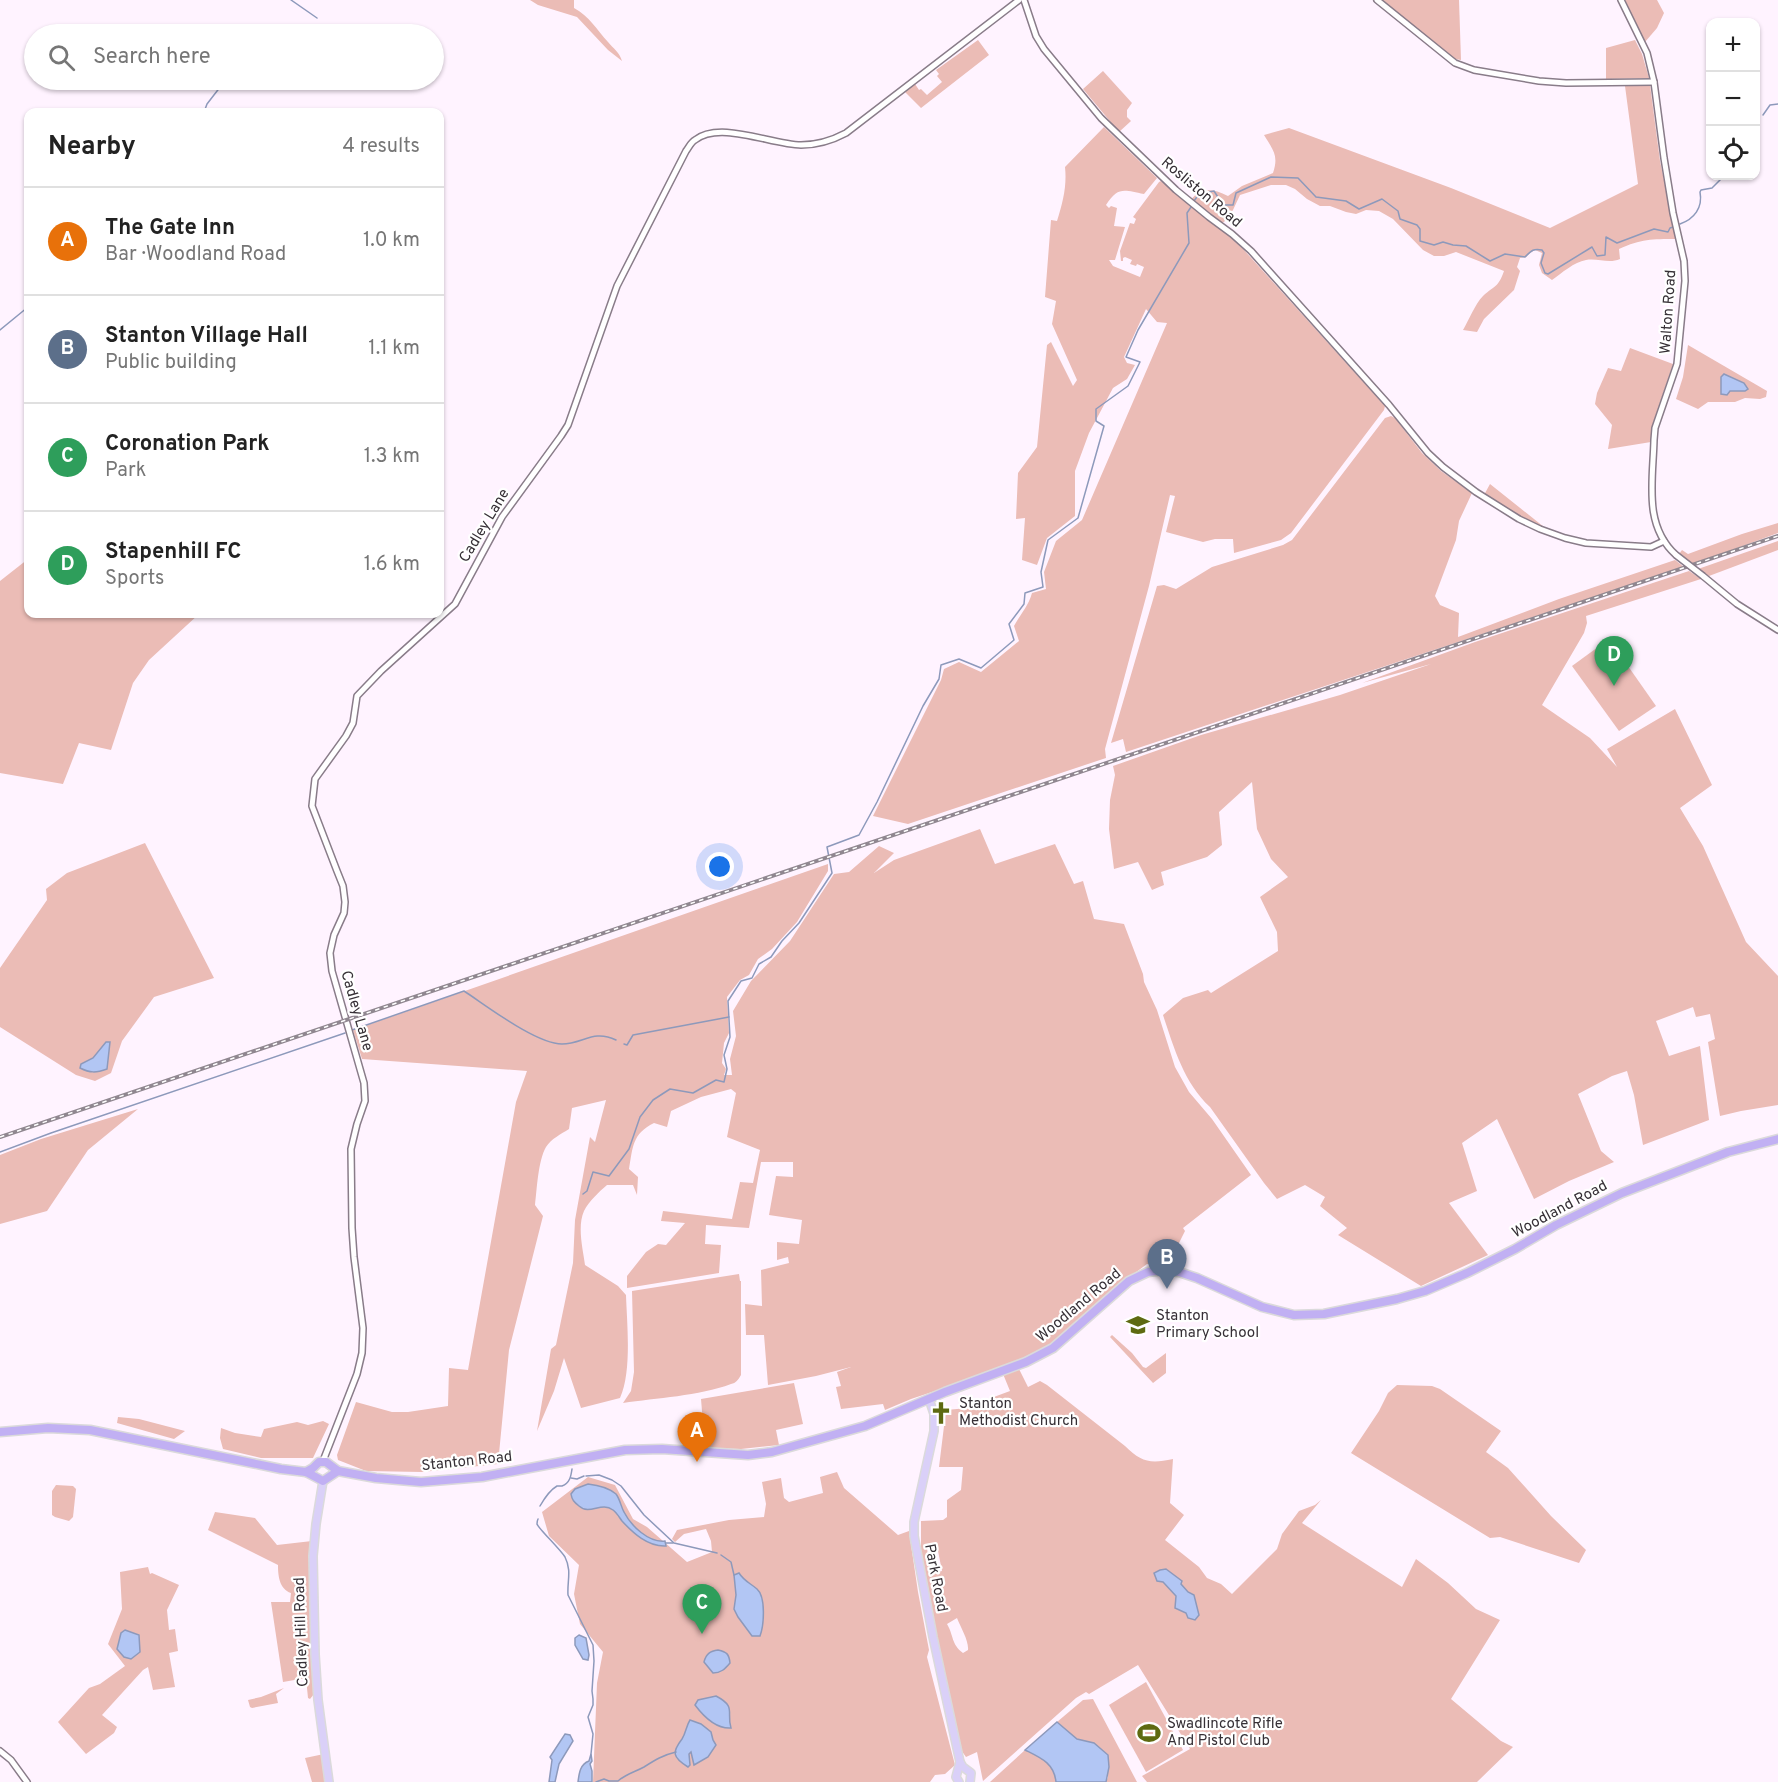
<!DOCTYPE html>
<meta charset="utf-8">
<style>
:root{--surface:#fff;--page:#f6f6f6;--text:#222;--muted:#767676;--line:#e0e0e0;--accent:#5e6a11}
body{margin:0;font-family:Overpass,sans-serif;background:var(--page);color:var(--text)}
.controls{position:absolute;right:18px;top:18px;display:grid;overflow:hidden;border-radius:12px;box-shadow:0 2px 4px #0004}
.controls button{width:54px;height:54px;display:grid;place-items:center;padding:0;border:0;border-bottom:2px solid var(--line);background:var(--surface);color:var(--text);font:30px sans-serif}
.you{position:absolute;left:720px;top:867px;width:21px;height:21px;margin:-15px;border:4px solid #fff;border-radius:50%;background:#1a73e8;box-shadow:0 0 0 9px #1a73e833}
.badge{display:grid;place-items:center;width:39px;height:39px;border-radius:50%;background:var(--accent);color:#fff;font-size:20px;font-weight:700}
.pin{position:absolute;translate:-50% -50px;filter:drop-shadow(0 2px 3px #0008)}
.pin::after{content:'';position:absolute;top:32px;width:21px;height:18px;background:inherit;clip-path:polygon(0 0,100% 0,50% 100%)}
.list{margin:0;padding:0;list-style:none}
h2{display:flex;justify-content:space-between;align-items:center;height:78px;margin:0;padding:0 24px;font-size:26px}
h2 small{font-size:20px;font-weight:400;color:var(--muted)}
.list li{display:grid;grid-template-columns:39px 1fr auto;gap:18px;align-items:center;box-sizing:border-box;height:108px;padding:0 24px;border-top:2px solid var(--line)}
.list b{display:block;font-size:22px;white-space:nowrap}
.list p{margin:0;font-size:20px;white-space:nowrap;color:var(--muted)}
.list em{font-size:20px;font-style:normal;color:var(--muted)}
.icon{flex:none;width:33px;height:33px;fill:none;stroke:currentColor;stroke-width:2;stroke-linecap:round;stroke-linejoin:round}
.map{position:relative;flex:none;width:1778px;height:1782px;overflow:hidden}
.search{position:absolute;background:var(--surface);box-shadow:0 2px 4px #0004;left:24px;top:24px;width:420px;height:66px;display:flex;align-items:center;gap:15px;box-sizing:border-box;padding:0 21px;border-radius:33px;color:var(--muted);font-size:22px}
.panel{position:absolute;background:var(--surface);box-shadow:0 2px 4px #0004;left:24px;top:108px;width:420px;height:510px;border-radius:12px}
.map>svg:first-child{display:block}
.green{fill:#ebbcb6;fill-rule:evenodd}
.water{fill:#b2c6f4;stroke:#8d99bb;stroke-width:1.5}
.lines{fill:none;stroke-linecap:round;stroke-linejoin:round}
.stream{stroke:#8d99bb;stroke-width:1.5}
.minor-casing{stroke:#897c89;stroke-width:8}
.major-casing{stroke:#dbdadb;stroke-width:10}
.highway-casing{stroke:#dbdadb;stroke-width:11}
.minor{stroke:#fff;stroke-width:5}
.major{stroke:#dad0f8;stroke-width:7}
.highway{stroke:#c1b0f3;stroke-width:8}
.rail-casing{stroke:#908790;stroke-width:4}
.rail{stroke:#fff;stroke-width:1.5;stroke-dasharray:4.5;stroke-linecap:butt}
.minor-bridge-casing{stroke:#897c89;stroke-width:8;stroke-linecap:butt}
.minor-bridge{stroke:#fff;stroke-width:5}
.labels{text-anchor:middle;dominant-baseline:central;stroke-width:4.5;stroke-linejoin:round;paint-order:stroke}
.street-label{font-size:15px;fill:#363036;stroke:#fff}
.poi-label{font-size:15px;fill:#363036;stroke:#fff;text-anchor:start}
</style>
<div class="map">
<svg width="1778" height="1782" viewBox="0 0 1778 1782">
<rect width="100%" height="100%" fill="#fff3ff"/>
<g class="green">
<path d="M530 0H574V8C589 16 597 30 608 42 613 48 620 53 622 61L608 50 577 17 538 5Z"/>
<path d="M1382 0H1459L1461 60 1455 59Z"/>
<path d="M1625 0H1657L1664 13 1657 28 1645 42Z"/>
<path d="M978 40 989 55 921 108 905 92 915 84 919 90 921 89 927 95 942 82 937 76 939 74 936 70Z"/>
<path d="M1635 40 1642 54 1649 78 1606 79V48Z"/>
<path d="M1103 71 1132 103 1127 110V117L1131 121 1119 132 1083 89Z"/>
<path d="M1650 85 1660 161 1676 239C1652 239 1641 239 1619 249L1620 259C1609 264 1598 258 1586 260 1574 262 1562 273 1552 280L1542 273 1539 265 1542 253 1535 250 1530 253 1526 257 1520 258 1517 267 1520 271 1514 290 1484 319 1477 332 1463 330C1469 320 1475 304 1483 296 1495 285 1498 288 1504 271L1456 252 1444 256H1434L1423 250 1393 219 1379 211 1366 210 1356 214 1346 212 1330 206H1320L1307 199 1295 189 1286 185H1271L1240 195 1233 210 1224 222 1218 223 1217 225 1244 250 1385 406 1384 410 1291 533 1281 540 1234 553 1233 539H1215L1203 542 1166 532 1175 496 1170 495 1149 586 1105 749 1106 758 908 824 873 816 941 680 944 669 959 662 981 672 1019 641 1014 626C1021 613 1028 607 1032 593L1046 589 1044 572 1056 541 1082 520 1167 323 1157 322 1146 309 1124 357 1127 363 1135 365 1127 379 1113 388 1089 433 1075 471V516L1047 538 1037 565 1022 560 1025 518 1016 519 1018 473 1037 447 1047 345 1051 342 1073 386 1077 380 1052 324 1056 301 1045 297 1051 220 1057 221C1063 202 1067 186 1065 167L1104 127 1157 178 1144 194C1124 190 1118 186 1106 205L1109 208 1111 206 1117 208 1114 226 1125 227 1115 260H1109L1113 266 1140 277 1144 267 1137 264 1136 266 1130 264 1132 260 1125 257 1123 258V261H1121L1120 251 1130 223 1134 224 1136 219 1133 217 1159 182 1161 181 1188 204C1199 187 1210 187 1228 196L1242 186 1273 173C1279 155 1273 150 1264 135L1289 128 1451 188 1550 228 1638 184 1625 86Z"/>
<path d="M1688 345 1767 391 1766 397 1760 399 1745 398 1735 402H1708L1698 409 1676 399 1683 377Z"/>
<path d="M1630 348 1673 364 1653 423 1651 442 1608 449 1612 425 1595 404 1597 393 1608 368 1621 371Z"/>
<path d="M1391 416 1395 418 1422 453 1441 471 1472 493 1459 521 1456 540 1435 596 1440 605 1459 613 1458 637 1559 599 1675 560 1684 567 1126 752 1123 739 1111 743 1157 586 1164 585 1176 589 1212 567 1283 545 1292 540 1385 418Z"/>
<path d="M1490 484 1544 527 1568 536C1535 527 1512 513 1484 495Z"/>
<path d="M1778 523V533L1691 565 1679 554 1682 550 1688 554 1742 534Z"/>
<path d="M1778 541V550L1709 576 1698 569Z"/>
<path d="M28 559V614H199L149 660 133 683 111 750 79 743 63 784 0 773V581Z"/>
<path d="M1689 571 1701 579 1586 616 1587 623 1584 633 1542 705 1590 738 1617 767 1607 749 1675 709 1712 785 1680 808 1703 846 1746 942 1778 976V1105L1741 1111 1720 1116 1708 1042 1715 1039 1710 1014 1696 1017 1693 1007 1656 1021 1669 1056 1700 1046 1709 1120 1643 1145 1634 1095 1627 1071 1612 1076 1578 1094 1601 1151 1614 1162 1569 1181 1534 1199 1497 1119 1462 1143 1477 1191 1449 1203 1488 1255 1421 1286 1338 1235 1347 1228 1320 1206 1325 1197 1305 1185 1277 1199 1264 1183 1210 1107C1184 1083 1174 1048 1163 1015L1183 998 1208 990 1211 993 1278 951 1277 932 1260 897 1288 877 1271 859 1257 829 1252 782 1219 812 1222 845 1207 857 1161 872 1164 885 1152 890 1138 862 1114 869 1109 829 1110 800 1115 775 1113 766 1201 735 1340 695 1431 664 1362 683 1475 642Z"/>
<path d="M1609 639 1656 706 1619 731 1572 666Z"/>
<path d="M980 829 995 864 1055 844 1074 884 1083 881 1094 919 1124 924 1143 974 1144 982 1157 1010 1175 1067 1189 1092 1212 1119 1251 1175 1183 1228 1185 1231 1169 1263 1147 1264 1119 1285 1060 1340 1017 1365 1028 1387 1040 1381 1047 1385 1125 1446C1141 1462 1150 1464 1173 1459L1170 1503 1184 1515 1165 1540 1199 1567 1207 1578 1221 1584 1232 1594 1277 1549 1282 1534 1299 1511 1315 1505 1321 1500 1302 1523 1402 1587 1416 1559 1448 1583 1476 1609 1500 1620 1451 1699 1501 1741 1513 1747 1477 1782H1147L1142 1776 1190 1749 1138 1665 1089 1694 1086 1692 1076 1698 983 1781 977 1752 966 1757 961 1750 921 1561V1521L943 1520 947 1517V1500L961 1490 963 1467H939L946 1410 979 1407 983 1401 1010 1391 1001 1369 911 1399 885 1410 883 1404 841 1409 836 1387 841 1386 837 1372 851 1367 816 1376 768 1385 764 1335H746L745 1304 762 1306 761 1270 789 1263 788 1257 777 1260V1242L799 1244 802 1220 769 1215 776 1176 793 1177V1162H761L749 1228 706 1225 705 1244 721 1245 719 1273 627 1288V1276L646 1252 658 1244 666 1245 685 1223 661 1221 663 1211 732 1219 740 1182 753 1183 760 1150 727 1137 736 1093 731 1089 701 1097 671 1111 667 1127 654 1123C632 1134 633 1147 629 1169L638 1177 637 1195 633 1185H607C599 1192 589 1201 584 1211 577 1227 583 1249 585 1265L618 1286 626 1295C627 1324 632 1372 620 1398L581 1408 564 1358 554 1391 537 1431 551 1349 556 1345 573 1263 575 1220 590 1137 595 1142 606 1100 572 1108 569 1129C561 1134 551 1139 546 1147 538 1161 537 1189 535 1205L543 1216 509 1350 498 1464 422 1472 366 1471 338 1460 337 1455 356 1402 392 1412H408L448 1406 449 1368 468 1370 516 1102 527 1071 362 1059 353 1030 828 864V871L797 922 772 949 758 959 749 975 740 980 727 997 729 1033 724 1043 722 1063 726 1069 724 1075H732L730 1059 736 1036 733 1011 751 981 790 941 834 874 849 872 879 846 894 853 874 873 894 860ZM937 1546 942 1571 937 1572 936 1565 929 1566 927 1548ZM1166 1569 1188 1592 1175 1608 1176 1596 1154 1573 1160 1570ZM957 1618C961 1628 969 1641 968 1650L963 1653C951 1644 954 1636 947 1624Z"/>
<path d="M145 843 214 978 154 997 122 1041 111 1073 95 1081 76 1075 0 1027V968L47 900 46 889 67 873Z"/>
<path d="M138 1109 88 1150 47 1211 0 1224V1155L41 1139Z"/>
<path d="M739 1274 740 1281H741V1375C738 1380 736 1383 731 1384 699 1396 656 1398 623 1403L631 1391 634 1372 632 1291Z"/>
<path d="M1112 1335 1132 1353 1143 1367 1146 1368 1166 1353V1373L1153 1383 1110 1337Z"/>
<path d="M794 1383 803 1424 776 1430 779 1445 741 1449 705 1448 701 1399Z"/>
<path d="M1397 1385 1432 1386 1440 1389 1501 1431 1486 1452 1508 1468 1551 1516 1586 1550 1579 1563 1500 1537 1490 1538 1351 1453 1379 1411 1388 1393Z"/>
<path d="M118 1417 139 1419 185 1431 174 1439 117 1423Z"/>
<path d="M323 1421 329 1424 313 1458H261L223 1449 220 1438 221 1428 235 1433 261 1437 264 1429 297 1422 308 1425Z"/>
<path d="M837 1472 844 1488 898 1535 909 1531 918 1592 929 1650 927 1657 955 1765 945 1774 935 1775 930 1782H593L597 1683 603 1652 580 1624 574 1594 579 1565 549 1536 542 1512 588 1477 615 1485 633 1519 647 1527 687 1562 712 1552 711 1541 706 1529 684 1534 675 1542 672 1539 677 1530 729 1520 764 1517 766 1504 762 1482 781 1478 784 1498 789 1502 823 1493 820 1477Z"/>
<path d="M56 1485 73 1486 76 1489 73 1517 69 1521 55 1517 52 1515V1491Z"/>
<path d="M215 1512 255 1518 277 1545 312 1541 311 1652 314 1694 310 1699 308 1698 306 1678 283 1682 271 1602H290L291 1593C279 1589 278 1575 278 1565L208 1530Z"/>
<path d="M148 1567 150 1574 152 1573 179 1585 167 1610 169 1630 175 1629 178 1651 169 1653 175 1687 153 1690 148 1667 143 1670 102 1715 117 1727 114 1733 86 1754 58 1722 89 1688 100 1684 125 1666 108 1644 122 1609 120 1572Z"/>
<path d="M1146 1682 1183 1750 1146 1772 1109 1705Z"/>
<path d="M284 1688 276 1694 278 1703 252 1708 250 1707 248 1700 261 1697Z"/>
<path d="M1093 1699 1137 1782H1106L1108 1777V1755L1094 1743 1077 1739 1057 1722 1083 1700Z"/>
<path d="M1025 1750C1041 1758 1054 1763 1056 1782H990Z"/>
<path d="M324 1754 327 1782H312L305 1758Z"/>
</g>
<g class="water">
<path d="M1724 374 1744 383 1748 389 1745 391H1730L1727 395 1721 394V377Z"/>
<path d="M106 1042H110L107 1069C96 1073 90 1073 80 1068L81 1064 93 1058Z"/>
<path d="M588 1484C597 1485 609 1488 616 1494 620 1499 621 1507 624 1512 631 1526 649 1543 665 1541L666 1546C648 1547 633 1533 622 1521 619 1517 617 1513 613 1510 601 1501 590 1516 579 1506 574 1502 572 1500 571 1494L575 1489Z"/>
<path d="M1166 1569 1182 1581 1181 1584 1188 1592 1194 1595 1199 1615 1195 1620 1188 1618 1186 1613 1175 1608 1176 1596 1163 1582 1157 1581 1154 1573 1160 1570Z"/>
<path d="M739 1573C744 1581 750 1583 757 1589 766 1597 764 1625 760 1636H752L738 1617 734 1609 736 1595 734 1575Z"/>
<path d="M125 1630 139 1635 140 1652 131 1659 124 1657 117 1649 121 1633Z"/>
<path d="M579 1635 586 1638 589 1655 588 1660 583 1659 575 1645V1638Z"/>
<path d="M718 1650C727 1652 729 1654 730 1663 725 1669 721 1673 713 1673L704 1662C706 1654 710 1651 718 1650Z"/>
<path d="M716 1696C737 1707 726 1712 731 1728 716 1729 704 1717 695 1705L698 1700Z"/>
<path d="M690 1720 701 1724 711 1732 713 1740 716 1745 708 1757 694 1765 691 1752 689 1754 690 1765 688 1767C672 1757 672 1752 682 1739 686 1733 686 1726 690 1720Z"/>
<path d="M1057 1722 1077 1739 1094 1743 1108 1755 1109 1767 1106 1782H1056C1054 1763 1041 1758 1025 1750Z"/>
<path d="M565 1734 570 1735 573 1741 559 1764 555 1782H549L552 1760 550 1757Z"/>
<path d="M591 1754 592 1761 590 1764 592 1771V1782H578C579 1774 580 1764 589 1761Z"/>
</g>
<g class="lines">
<g class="stream">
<path d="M291 0 317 18"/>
<path d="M295 34 302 33 310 28"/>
<path d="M204 112 207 104 224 82 243 88 245 86 248 80"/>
<path d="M1763 115 1770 105 1778 104"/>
<path d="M1194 201 1199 194 1214 191 1223 205H1233L1236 193 1271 177 1298 178 1316 197 1346 201 1359 209 1382 199 1398 211 1400 219 1417 225 1420 229V241L1434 245 1443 242 1453 245 1466 246 1490 261 1505 254 1525 257C1531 251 1533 248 1542 250L1544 253 1541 263 1545 273 1548 274 1592 247 1597 256 1605 255 1606 237 1617 243 1654 229 1668 232 1670 228 1673 227"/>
<path d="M1680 224C1694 219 1703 208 1700 192L1701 190 1712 188 1721 179 1735 176"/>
<path d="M0 330 28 307"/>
<path d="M352 1030 464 991C487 1006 536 1044 562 1044 583 1044 593 1029 616 1040"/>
<path d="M624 1044 627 1045 633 1035 729 1017"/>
<path d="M0 1152 51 1133 345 1033"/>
<path d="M583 1194 587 1191 593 1172 609 1176 629 1149 640 1117 653 1100 670 1089 693 1093 716 1080 724 1082 727 1069 724 1055 730 1037 728 1001 741 981 752 978 759 964 771 957 782 941 799 923 832 873 827 847 859 835 877 802 923 706 939 679 941 665 959 659 981 668 1014 640 1009 624 1024 604 1025 593 1043 587 1041 572 1048 540 1078 518 1104 426 1096 421V409L1128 386 1140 362 1126 357 1138 330 1189 243 1187 213 1191 207"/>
<path d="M586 1476 599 1475 612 1480 621 1486 644 1515 674 1543 717 1553"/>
<path d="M571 1478 577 1479 584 1476"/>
<path d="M540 1506C544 1499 550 1490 557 1486 559 1486 561 1486 562 1486 570 1483 571 1476 572 1469"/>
<path d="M538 1519C537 1521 537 1523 537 1524 538 1528 560 1549 565 1557 572 1571 567 1581 568 1595L593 1645 594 1661 592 1691 593 1699V1705L588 1717 593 1734 591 1754"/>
<path d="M666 1543H673"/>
<path d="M721 1555 731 1562 734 1575"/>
<path d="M596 1782 604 1779 609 1781H618C626 1774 635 1772 644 1767 655 1760 663 1755 676 1752"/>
</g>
<g class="minor-casing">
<g id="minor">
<path d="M1024 0 1036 36 1044 49 1101 118 1176 190 1209 217 1232 234 1251 251 1389 405 1428 453 1443 467 1476 492 1519 519 1540 529 1565 538 1586 543 1651 547 1664 541"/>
<path d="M1377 0 1455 63 1474 70 1539 81 1566 83 1654 82"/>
<path d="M1621 0 1647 53 1654 82 1664 158 1673 213 1684 261 1685 281 1677 364 1655 428 1654 440C1653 481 1643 525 1676 555"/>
<path d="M1703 576 1737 604 1778 630"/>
<path d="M323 1461 357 1374 362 1353 363 1328 354 1257 352 1228 351 1149 357 1124 365 1101 364 1083 332 971 330 953 334 935 344 913 345 902 343 886 337 871 312 806 315 779 346 736 353 723 357 696 381 671 455 604 502 517 561 436 568 425 617 286 686 151C689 147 691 142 695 140 720 120 772 145 801 145 818 145 831 141 846 133L1019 0"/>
<path d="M0 1751 11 1760 27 1782"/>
</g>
</g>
<g class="major-casing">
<g id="major">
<path d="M929 1399 934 1414V1431L914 1522V1536L933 1637 960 1762 956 1777 959 1782"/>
<path d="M323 1481 316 1524 313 1556 315 1654 318 1700 329 1782"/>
<path d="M960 1762 963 1767 971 1773 970 1782"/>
</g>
</g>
<g class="highway-casing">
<g id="highway">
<path d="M0 1432 48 1428 90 1430 281 1469 306 1472 323 1481 338 1471"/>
<path d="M306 1472 313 1468 319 1462H326L338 1471 376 1478 421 1482 482 1477 625 1450 662 1449 748 1455 772 1452 865 1426 945 1392 1026 1362 1053 1348 1129 1281 1148 1272 1164 1270 1179 1272 1197 1278 1262 1307 1294 1315 1324 1314 1397 1299 1425 1291 1467 1273 1515 1249 1556 1225 1622 1193 1728 1152 1778 1139"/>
</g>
</g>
<use href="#minor" class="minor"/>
<use href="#major" class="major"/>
<use href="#highway" class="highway"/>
<g class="rail-casing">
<path id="rail" d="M0 1137 1778 536"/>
</g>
<use href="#rail" class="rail"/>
<g class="minor-bridge-casing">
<path id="minor-bridge" d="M1676 555 1703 576"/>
</g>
<use href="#minor-bridge" class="minor-bridge"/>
</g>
<defs>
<g id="school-bare" transform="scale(1.8)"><path d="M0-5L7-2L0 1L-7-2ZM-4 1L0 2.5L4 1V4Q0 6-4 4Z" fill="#5e6a11" stroke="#fff" stroke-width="2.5" paint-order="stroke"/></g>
<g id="church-bare" transform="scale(1.8)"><path d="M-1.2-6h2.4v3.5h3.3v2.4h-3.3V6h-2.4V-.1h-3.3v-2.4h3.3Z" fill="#5e6a11" stroke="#fff" stroke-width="2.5" paint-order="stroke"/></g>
<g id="stadium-bare" transform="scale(1.8)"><path d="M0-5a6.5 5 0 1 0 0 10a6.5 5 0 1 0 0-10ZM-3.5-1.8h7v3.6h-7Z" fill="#5e6a11" stroke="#fff" stroke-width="2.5" paint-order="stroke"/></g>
</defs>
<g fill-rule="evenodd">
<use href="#school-bare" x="1138" y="1325"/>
<use href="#church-bare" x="941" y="1413"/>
<use href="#stadium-bare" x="1149" y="1733"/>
</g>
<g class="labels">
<g class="street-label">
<text transform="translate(1201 193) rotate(40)">Rosliston Road</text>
<text transform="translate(1669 312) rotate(-86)">Walton Road</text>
<text transform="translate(485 526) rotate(-59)">Cadley Lane</text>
<text transform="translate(356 1011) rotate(74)">Cadley Lane</text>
<text transform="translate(1560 1210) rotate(-28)">Woodland Road</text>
<text transform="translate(1079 1306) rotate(-40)">Woodland Road</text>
<text transform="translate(467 1462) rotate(-6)">Stanton Road</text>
<text transform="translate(935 1578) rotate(79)">Park Road</text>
<text transform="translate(302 1632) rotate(-92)">Cadley Hill Road</text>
</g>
<g class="poi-label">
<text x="1156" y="1316">Stanton<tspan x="1156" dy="17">Primary School</tspan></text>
<text x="959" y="1404">Stanton<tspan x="959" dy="17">Methodist Church</tspan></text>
<text x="1167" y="1724">Swadlincote Rifle<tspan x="1167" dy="17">And Pistol Club</tspan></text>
</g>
</g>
</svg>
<div class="controls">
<button>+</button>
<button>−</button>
<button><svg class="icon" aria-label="locate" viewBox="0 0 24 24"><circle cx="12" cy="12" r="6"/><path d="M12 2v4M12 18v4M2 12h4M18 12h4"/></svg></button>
</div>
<div class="you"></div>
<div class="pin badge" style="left:697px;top:1462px;background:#e8710a">A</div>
<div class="pin badge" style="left:1167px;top:1289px;background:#5c6f8a">B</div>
<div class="pin badge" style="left:702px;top:1634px;background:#2e9e5b">C</div>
<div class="pin badge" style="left:1614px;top:686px;background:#2e9e5b">D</div>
<div class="search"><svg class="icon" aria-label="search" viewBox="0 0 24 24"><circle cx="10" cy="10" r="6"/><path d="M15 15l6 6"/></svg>Search here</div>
<section class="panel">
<h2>Nearby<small>4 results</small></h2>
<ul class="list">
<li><span class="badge" style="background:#e8710a">A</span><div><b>The Gate Inn</b><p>Bar · Woodland Road</p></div><em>1.0 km</em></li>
<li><span class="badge" style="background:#5c6f8a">B</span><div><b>Stanton Village Hall</b><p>Public building</p></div><em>1.1 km</em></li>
<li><span class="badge" style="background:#2e9e5b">C</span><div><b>Coronation Park</b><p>Park</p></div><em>1.3 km</em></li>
<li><span class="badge" style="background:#2e9e5b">D</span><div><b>Stapenhill FC</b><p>Sports</p></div><em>1.6 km</em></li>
</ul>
</section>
</div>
